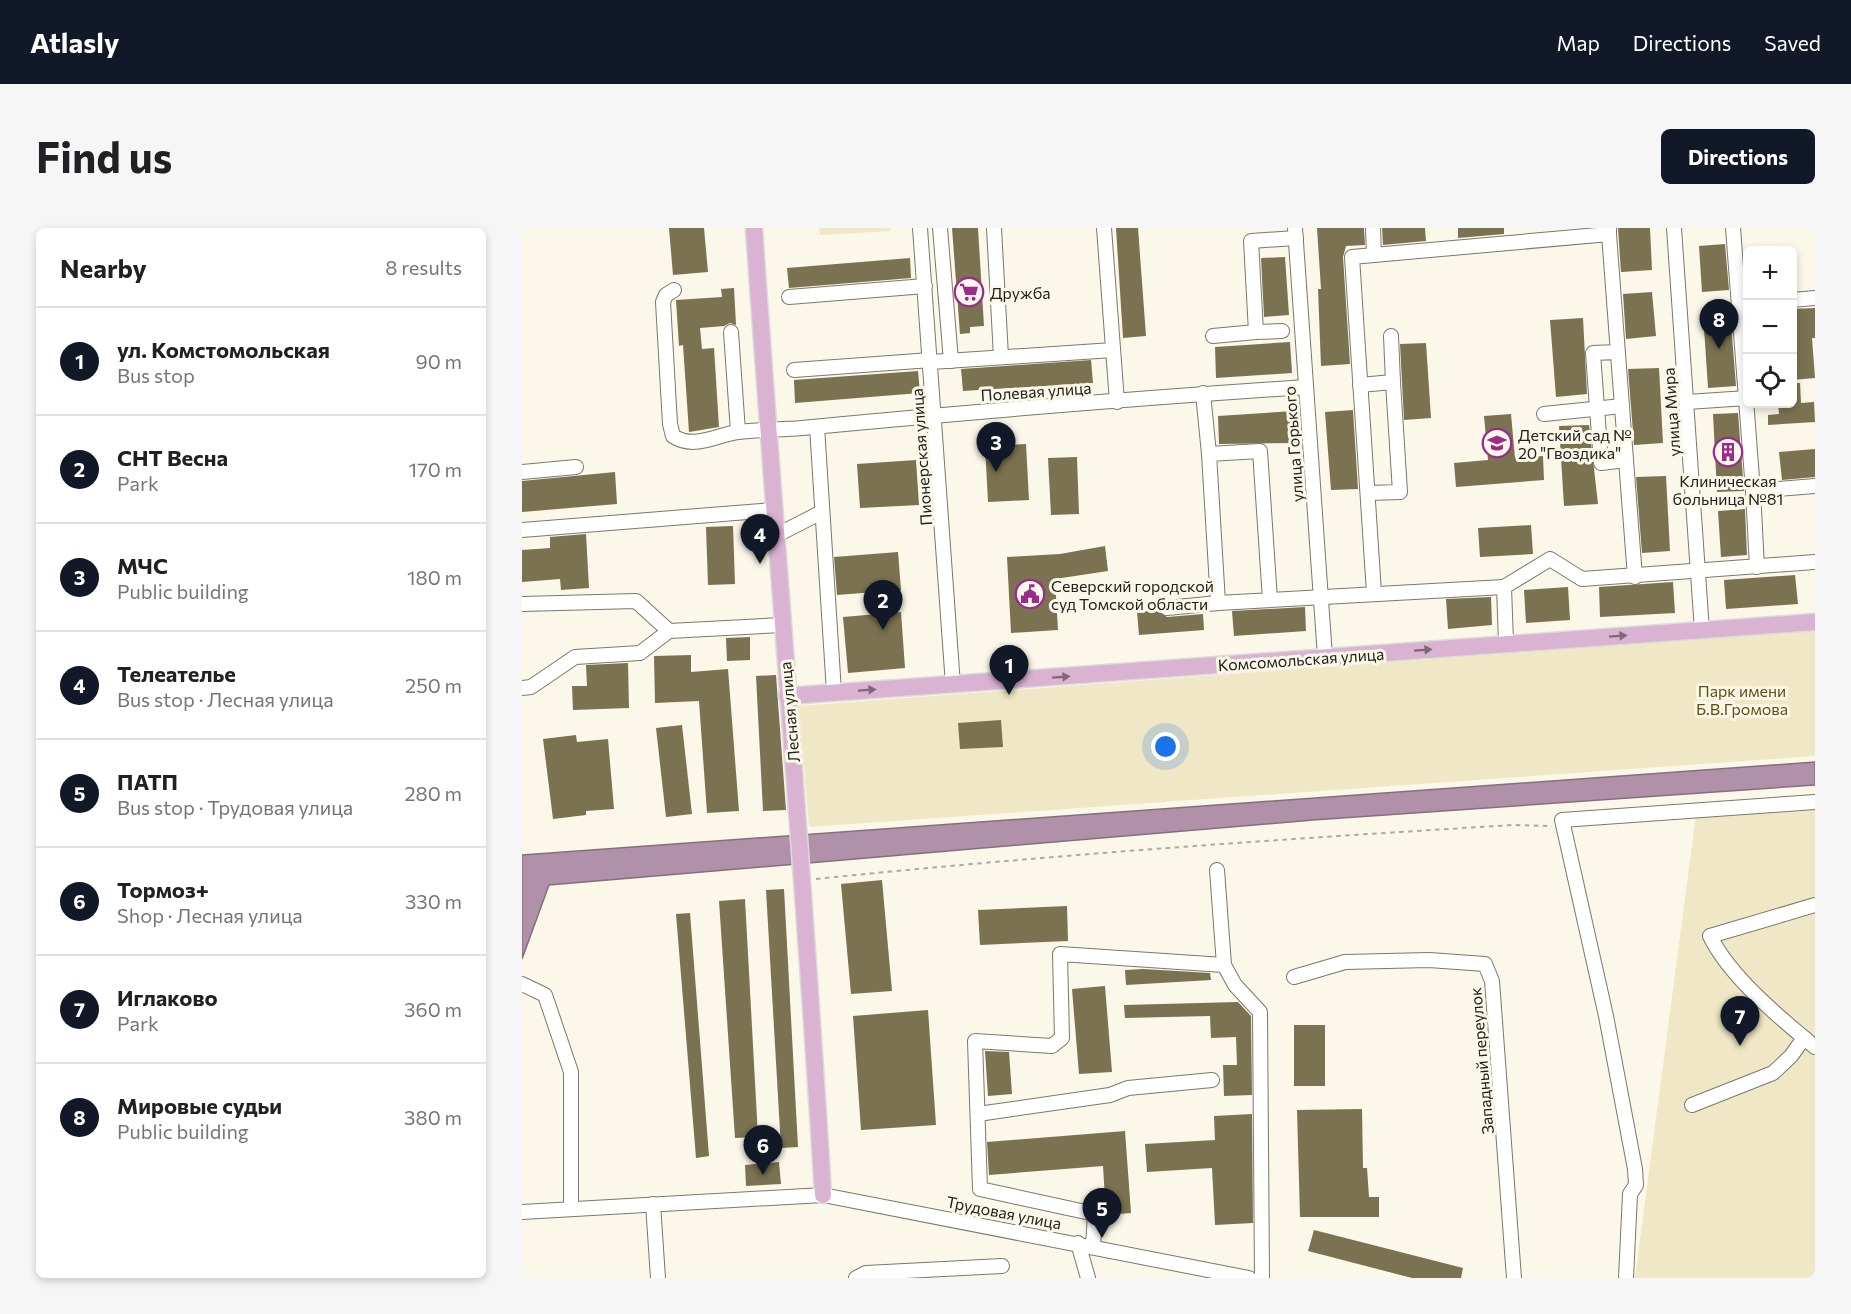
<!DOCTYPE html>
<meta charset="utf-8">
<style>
:root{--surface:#fff;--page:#f6f6f6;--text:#202124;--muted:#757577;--line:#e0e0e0;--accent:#111827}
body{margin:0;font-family:Commissioner,sans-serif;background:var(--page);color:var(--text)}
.controls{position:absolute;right:18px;top:18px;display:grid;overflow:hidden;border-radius:9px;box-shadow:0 3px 9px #0003}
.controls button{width:54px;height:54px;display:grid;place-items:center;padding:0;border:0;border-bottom:2px solid var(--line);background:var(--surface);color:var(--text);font:30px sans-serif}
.you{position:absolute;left:644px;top:519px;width:21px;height:21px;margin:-15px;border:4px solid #fff;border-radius:50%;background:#1a73e8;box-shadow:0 0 0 9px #1a73e833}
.badge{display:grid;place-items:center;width:39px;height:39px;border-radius:50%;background:var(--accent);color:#fff;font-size:20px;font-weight:700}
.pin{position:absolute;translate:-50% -50px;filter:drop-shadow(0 2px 3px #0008)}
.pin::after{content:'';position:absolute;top:32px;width:21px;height:18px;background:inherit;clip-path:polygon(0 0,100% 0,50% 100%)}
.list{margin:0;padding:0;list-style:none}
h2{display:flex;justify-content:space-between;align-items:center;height:78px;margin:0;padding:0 24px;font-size:26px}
h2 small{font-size:20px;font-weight:400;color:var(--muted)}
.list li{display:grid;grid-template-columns:39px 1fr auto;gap:18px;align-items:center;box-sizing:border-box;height:108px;padding:0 24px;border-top:2px solid var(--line)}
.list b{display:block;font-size:22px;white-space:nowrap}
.list p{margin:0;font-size:20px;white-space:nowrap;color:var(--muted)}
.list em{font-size:20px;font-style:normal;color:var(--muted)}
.icon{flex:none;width:33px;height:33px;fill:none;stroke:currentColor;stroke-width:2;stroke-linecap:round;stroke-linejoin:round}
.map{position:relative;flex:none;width:1293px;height:1050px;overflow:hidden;border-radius:9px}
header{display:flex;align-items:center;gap:36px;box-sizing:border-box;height:84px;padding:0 30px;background:var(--accent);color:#fff}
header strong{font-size:28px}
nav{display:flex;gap:33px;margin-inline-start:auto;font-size:21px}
.intro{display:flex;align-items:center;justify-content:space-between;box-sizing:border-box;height:144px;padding:0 36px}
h1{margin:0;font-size:42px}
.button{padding:15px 27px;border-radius:9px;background:var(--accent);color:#fff;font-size:21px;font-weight:700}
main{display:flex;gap:36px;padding:0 36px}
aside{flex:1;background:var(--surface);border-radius:9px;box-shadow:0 3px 9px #0003}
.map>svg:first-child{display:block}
.green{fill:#efe7c5}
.water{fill:#b091a9;stroke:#856f7e;stroke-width:1.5}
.building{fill:#7b7251}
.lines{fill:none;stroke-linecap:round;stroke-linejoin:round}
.minor-casing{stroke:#7b786b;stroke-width:16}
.major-casing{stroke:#dcdbdb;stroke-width:19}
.path{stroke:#adaa9f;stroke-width:2;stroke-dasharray:4.5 4.5;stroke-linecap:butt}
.minor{stroke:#fff;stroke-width:14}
.major{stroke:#dab2d2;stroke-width:16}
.oneway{fill:#7e6a76}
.labels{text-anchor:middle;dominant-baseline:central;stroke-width:6;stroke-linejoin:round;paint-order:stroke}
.poi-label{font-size:16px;fill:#22211b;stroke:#fbf7e9;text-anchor:start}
.street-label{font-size:16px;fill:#22211b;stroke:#fbf7e9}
.park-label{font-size:16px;fill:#5f5114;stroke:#fbf7e9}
</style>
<header>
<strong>Atlasly</strong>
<nav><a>Map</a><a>Directions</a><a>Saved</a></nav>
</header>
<div class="intro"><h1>Find us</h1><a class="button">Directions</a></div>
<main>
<aside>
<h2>Nearby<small>8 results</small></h2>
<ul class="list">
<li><span class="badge">1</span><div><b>ул. Комстомольская</b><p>Bus stop</p></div><em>90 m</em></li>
<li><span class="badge">2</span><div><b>СНТ Весна</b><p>Park</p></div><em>170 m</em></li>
<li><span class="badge">3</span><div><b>МЧС</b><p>Public building</p></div><em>180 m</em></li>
<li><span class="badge">4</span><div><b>Телеателье</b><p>Bus stop · Лесная улица</p></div><em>250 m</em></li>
<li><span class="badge">5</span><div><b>ПАТП</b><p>Bus stop · Трудовая улица</p></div><em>280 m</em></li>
<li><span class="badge">6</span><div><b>Тормоз+</b><p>Shop · Лесная улица</p></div><em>330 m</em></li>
<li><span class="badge">7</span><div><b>Иглаково</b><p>Park</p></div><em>360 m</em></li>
<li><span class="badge">8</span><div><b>Мировые судьи</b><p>Public building</p></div><em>380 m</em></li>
</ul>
</aside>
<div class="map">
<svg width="1293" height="1050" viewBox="0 0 1293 1050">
<rect width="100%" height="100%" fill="#fbf7e9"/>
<g class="green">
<path d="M297 0H368V3L298 7Z"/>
<path d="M1293 403V528L287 599 277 478Z"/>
<path d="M1293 582V1050H1113L1174 587Z"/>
</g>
<path class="water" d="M1293 534V557L791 592 27 657 0 731V627Z"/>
<g class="building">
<path d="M147 0H182L186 44 151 47Z"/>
<path d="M430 0H456L462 98 448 99V105L438 106Z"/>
<path d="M594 0H616L624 108 601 110Z"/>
<path d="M795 0H842L843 17 824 18 821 29 828 136 799 138 796 61H799Z"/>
<path d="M860 0H903L904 13 861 17Z"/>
<path d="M936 0H982V6L936 10Z"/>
<path d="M1096 0H1128L1130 42 1099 44Z"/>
<path d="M1203 16 1207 62 1180 64 1177 18Z"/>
<path d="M763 29 767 87 742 89 739 30Z"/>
<path d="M388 30 389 50 267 60 265 40Z"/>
<path d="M212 60 214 97 208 95 202 98 178 100 180 121 192 120 197 199 167 204 161 117 157 118 154 72 200 69 199 61Z"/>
<path d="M1130 64 1134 108 1104 111 1101 66Z"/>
<path d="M1293 80V110H1290L1293 150 1270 152V81Z"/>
<path d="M1208 83 1214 158 1186 160 1181 85Z"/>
<path d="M1061 90 1065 166 1034 169 1028 92Z"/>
<path d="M768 114 770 145 694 150 693 119Z"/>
<path d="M904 115 909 190 882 192 878 116Z"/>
<path d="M569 132 571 155 441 163 439 141Z"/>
<path d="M1137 140 1141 215 1112 217 1106 141Z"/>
<path d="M396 143 398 165 273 175 272 152Z"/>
<path d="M1270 155H1278L1279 175 1292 174 1293 194 1246 197V187L1257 186 1256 176H1270Z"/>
<path d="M831 182 836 261 809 262 803 184Z"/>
<path d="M772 183 774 215 697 216 696 188Z"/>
<path d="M1216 185 1222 263 1195 264 1191 186Z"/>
<path d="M989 186 993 230 1021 228 1022 252 934 259 932 235 966 232 962 188Z"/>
<path d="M1067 197 1076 276 1042 278 1037 198Z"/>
<path d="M504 216 507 272 466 274 463 218Z"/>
<path d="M1293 221V249L1260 252 1257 224Z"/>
<path d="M555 229 557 286 529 287 526 230Z"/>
<path d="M394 232 397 277 338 280 335 236Z"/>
<path d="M93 244 95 276 0 284V253Z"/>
<path d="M1144 248 1148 323 1120 325 1114 249Z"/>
<path d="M1223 281 1225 327 1199 329 1196 283Z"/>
<path d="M1009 297 1011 326 958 329 956 300Z"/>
<path d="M211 298 213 356 186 357 184 299Z"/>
<path d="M64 306 67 360 39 362 38 351 0 354V322L28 320V309Z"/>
<path d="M583 318 586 343 533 351 536 402 489 405 485 329 538 326Z"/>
<path d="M376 324 379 362 315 367 312 329Z"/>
<path d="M1273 347 1276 376 1204 381 1202 352Z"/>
<path d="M1151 354 1153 385 1078 389 1077 359Z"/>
<path d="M1046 359 1048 392 1004 395 1002 362Z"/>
<path d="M969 369 970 397 926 401 924 371Z"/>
<path d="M783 379 784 403 712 408 710 383Z"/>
<path d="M637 382 645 389 681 386 682 402 617 407 615 384Z"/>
<path d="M379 384 383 440 326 445 321 389Z"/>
<path d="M228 409V432L205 433 204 410Z"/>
<path d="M169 427V444L206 441 217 583 185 585 177 473 133 475 132 428Z"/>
<path d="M106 435 107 480 51 482 50 458H65L64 437Z"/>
<path d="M254 447 264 582 241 583 234 448Z"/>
<path d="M479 492 481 519 438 521 436 495Z"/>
<path d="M160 497 170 586 144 589 134 500Z"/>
<path d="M54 507 55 514 86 511 92 581 64 583V587L31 591 21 511Z"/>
<path d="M360 652 370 763 329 766 319 656Z"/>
<path d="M262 661 276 919 259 920 244 662Z"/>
<path d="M223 671 236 909 213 910 197 673Z"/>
<path d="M545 678 546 713 458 717 456 682Z"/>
<path d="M168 685 187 928 174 930 154 686Z"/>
<path d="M621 741 688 745 689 752 604 757 603 742Z"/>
<path d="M583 758 590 844 557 846 550 761Z"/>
<path d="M716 774 729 788 730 867 702 868 701 837H715L714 809 689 810 688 788 603 790 602 777Z"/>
<path d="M406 782 414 897 339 902 331 788Z"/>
<rect x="772" y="797" width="31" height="61"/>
<path d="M463 823 487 824 490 866 466 868Z"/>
<path d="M840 881 841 940H845L847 969H857V989H778L775 882Z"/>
<path d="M730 886 731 995 693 997 690 940 625 944 623 916 693 912 692 888Z"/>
<path d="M603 903 609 985 584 987 581 938 467 947 465 914Z"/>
<path d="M257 934 259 956 224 958 223 937Z"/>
<path d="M792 1002 941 1040 939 1050H890L786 1023Z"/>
</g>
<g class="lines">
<g class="minor-casing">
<g id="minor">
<path d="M398 0 431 457"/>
<path d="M418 0 429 133"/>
<path d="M472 0 479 129"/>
<path d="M582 0 595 174"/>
<path d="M773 0 803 429"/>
<path d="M851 0 852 27 830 29 852 365"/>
<path d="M1152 0 1180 403"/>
<path d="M1211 0 1231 263"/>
<path d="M1087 6 1104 232 1079 235 1071 125 1095 124"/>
<path d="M852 27 1087 6V0"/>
<path d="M152 62 144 67 141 74 148 196 151 208C172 222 194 207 216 204 237 201 259 202 280 200 448 184 616 170 784 159"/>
<path d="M267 69 403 58"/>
<path d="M1270 72 1293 70"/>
<path d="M209 104 216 204"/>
<path d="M734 104 760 103"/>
<path d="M691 108 734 104 729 13 774 10"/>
<path d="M869 108 871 154"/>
<path d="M409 134 591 122"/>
<path d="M272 142 409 132"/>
<path d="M838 157 871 154 878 264 846 265"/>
<path d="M681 165 687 226"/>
<path d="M1165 174 1225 170"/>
<path d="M1022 186 1100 178"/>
<path d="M295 199 312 464"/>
<path d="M1104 232 1113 349"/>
<path d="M0 244 54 239"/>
<path d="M0 302 251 282"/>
<path d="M253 308 300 284"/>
<path d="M1235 339 1231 263 1293 258"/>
<path d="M748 372 738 223 687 226 696 375 982 359"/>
<path d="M0 376 114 373 147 403 260 397"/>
<path d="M645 380 696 375"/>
<path d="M984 415 982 359 1028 331 1060 351 1293 334"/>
<path d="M0 460 9 459 53 429 118 425 147 403"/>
<path d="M1293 677 1188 708C1208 749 1258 790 1293 819"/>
<path d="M702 737 713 757 738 784 740 1050"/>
<path d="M772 749 823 734 907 732 963 736 970 753 992 1050"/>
<path d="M0 756 23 767 49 844V980"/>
<path d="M1170 877 1251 845 1269 828 1282 810"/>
<path d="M456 886 588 867 606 860 690 852"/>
<path d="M131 976 136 1050"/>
<path d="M0 984 301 967 727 1050"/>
<path d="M556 1015 566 1050"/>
<path d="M571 1018 573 986 458 961 453 813 530 818 540 810 538 726 702 737 695 642"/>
<path d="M334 1050 344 1045 480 1038"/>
<path d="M1104 1050 1108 966 1114 957 1113 941 1084 788 1040 592 1293 574"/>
</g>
</g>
<g class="major-casing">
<g id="major">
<path d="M232 0C254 322 282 644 301 967"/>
<path d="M265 468 1293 394"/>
</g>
</g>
<path class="path" d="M294 651C526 627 759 611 991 597L1030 598"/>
<use href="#minor" class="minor"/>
<use href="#major" class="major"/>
</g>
<defs><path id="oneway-solid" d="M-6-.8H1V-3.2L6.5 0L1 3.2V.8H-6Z" transform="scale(1.5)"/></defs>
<g class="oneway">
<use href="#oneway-solid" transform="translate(1096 408) rotate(-4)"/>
<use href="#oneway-solid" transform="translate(901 422) rotate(-4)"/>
<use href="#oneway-solid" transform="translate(539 449) rotate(-4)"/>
<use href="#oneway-solid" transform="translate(345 462) rotate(-4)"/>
</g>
<defs>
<g id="supermarket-ring" transform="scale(1.5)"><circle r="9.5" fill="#fbf7e9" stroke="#9a2b8a" stroke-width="1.5"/><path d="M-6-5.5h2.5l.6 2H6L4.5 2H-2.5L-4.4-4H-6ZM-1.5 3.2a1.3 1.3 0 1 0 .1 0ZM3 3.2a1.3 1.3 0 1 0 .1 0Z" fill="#9a2b8a"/></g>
<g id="school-ring" transform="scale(1.5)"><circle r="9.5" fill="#fbf7e9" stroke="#9a2b8a" stroke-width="1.5"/><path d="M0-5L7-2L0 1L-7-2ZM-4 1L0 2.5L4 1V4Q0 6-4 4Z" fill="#9a2b8a"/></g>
<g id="building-ring" transform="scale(1.5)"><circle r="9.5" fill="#fbf7e9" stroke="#9a2b8a" stroke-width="1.5"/><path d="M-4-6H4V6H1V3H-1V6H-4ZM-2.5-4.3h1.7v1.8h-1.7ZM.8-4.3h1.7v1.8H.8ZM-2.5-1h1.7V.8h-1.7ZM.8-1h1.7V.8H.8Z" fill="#9a2b8a"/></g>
<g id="civic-ring" transform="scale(1.5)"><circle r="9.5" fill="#fbf7e9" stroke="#9a2b8a" stroke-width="1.5"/><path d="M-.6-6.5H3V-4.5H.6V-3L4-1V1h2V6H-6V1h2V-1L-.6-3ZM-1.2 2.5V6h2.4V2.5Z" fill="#9a2b8a"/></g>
</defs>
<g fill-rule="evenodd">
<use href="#supermarket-ring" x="447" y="64"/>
<use href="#school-ring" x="975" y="215"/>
<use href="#building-ring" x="1206" y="224"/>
<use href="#civic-ring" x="508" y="366"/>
</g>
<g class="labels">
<g class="poi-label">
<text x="468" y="64">Дружба</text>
<text x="996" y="206">Детский сад №<tspan x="996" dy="18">20 "Гвоздика"</tspan></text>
<text x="1206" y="252" text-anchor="middle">Клиническая<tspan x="1206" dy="18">больница №81</tspan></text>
<text x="529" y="357">Северский городской<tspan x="529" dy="18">суд Томской области</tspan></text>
</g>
<g class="street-label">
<text transform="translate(514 163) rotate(-4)">Полевая улица</text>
<text transform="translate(1149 184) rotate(-94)">улица Мира</text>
<text transform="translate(771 216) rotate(-94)">улица Горького</text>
<text transform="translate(399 229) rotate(-94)">Пионерская улица</text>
<text transform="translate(779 431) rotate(-4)">Комсомольская улица</text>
<text transform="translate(267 484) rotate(-95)">Лесная улица</text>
<text transform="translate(959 833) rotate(-95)">Западный переулок</text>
<text transform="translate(482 984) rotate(11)">Трудовая улица</text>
</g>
<g class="park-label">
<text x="1220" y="462">Парк имени<tspan x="1220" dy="18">Б.В.Громова</tspan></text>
</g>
</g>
</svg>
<div class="controls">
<button>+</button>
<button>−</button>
<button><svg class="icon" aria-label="locate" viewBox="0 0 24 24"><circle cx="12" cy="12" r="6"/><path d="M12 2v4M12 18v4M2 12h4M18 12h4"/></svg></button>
</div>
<div class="you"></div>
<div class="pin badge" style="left:487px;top:467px">1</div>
<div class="pin badge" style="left:361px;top:402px">2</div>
<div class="pin badge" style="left:474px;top:244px">3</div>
<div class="pin badge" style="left:238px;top:336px">4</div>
<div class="pin badge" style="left:580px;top:1010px">5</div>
<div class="pin badge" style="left:241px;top:947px">6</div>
<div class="pin badge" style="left:1218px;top:818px">7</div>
<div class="pin badge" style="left:1197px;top:121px">8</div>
</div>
</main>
